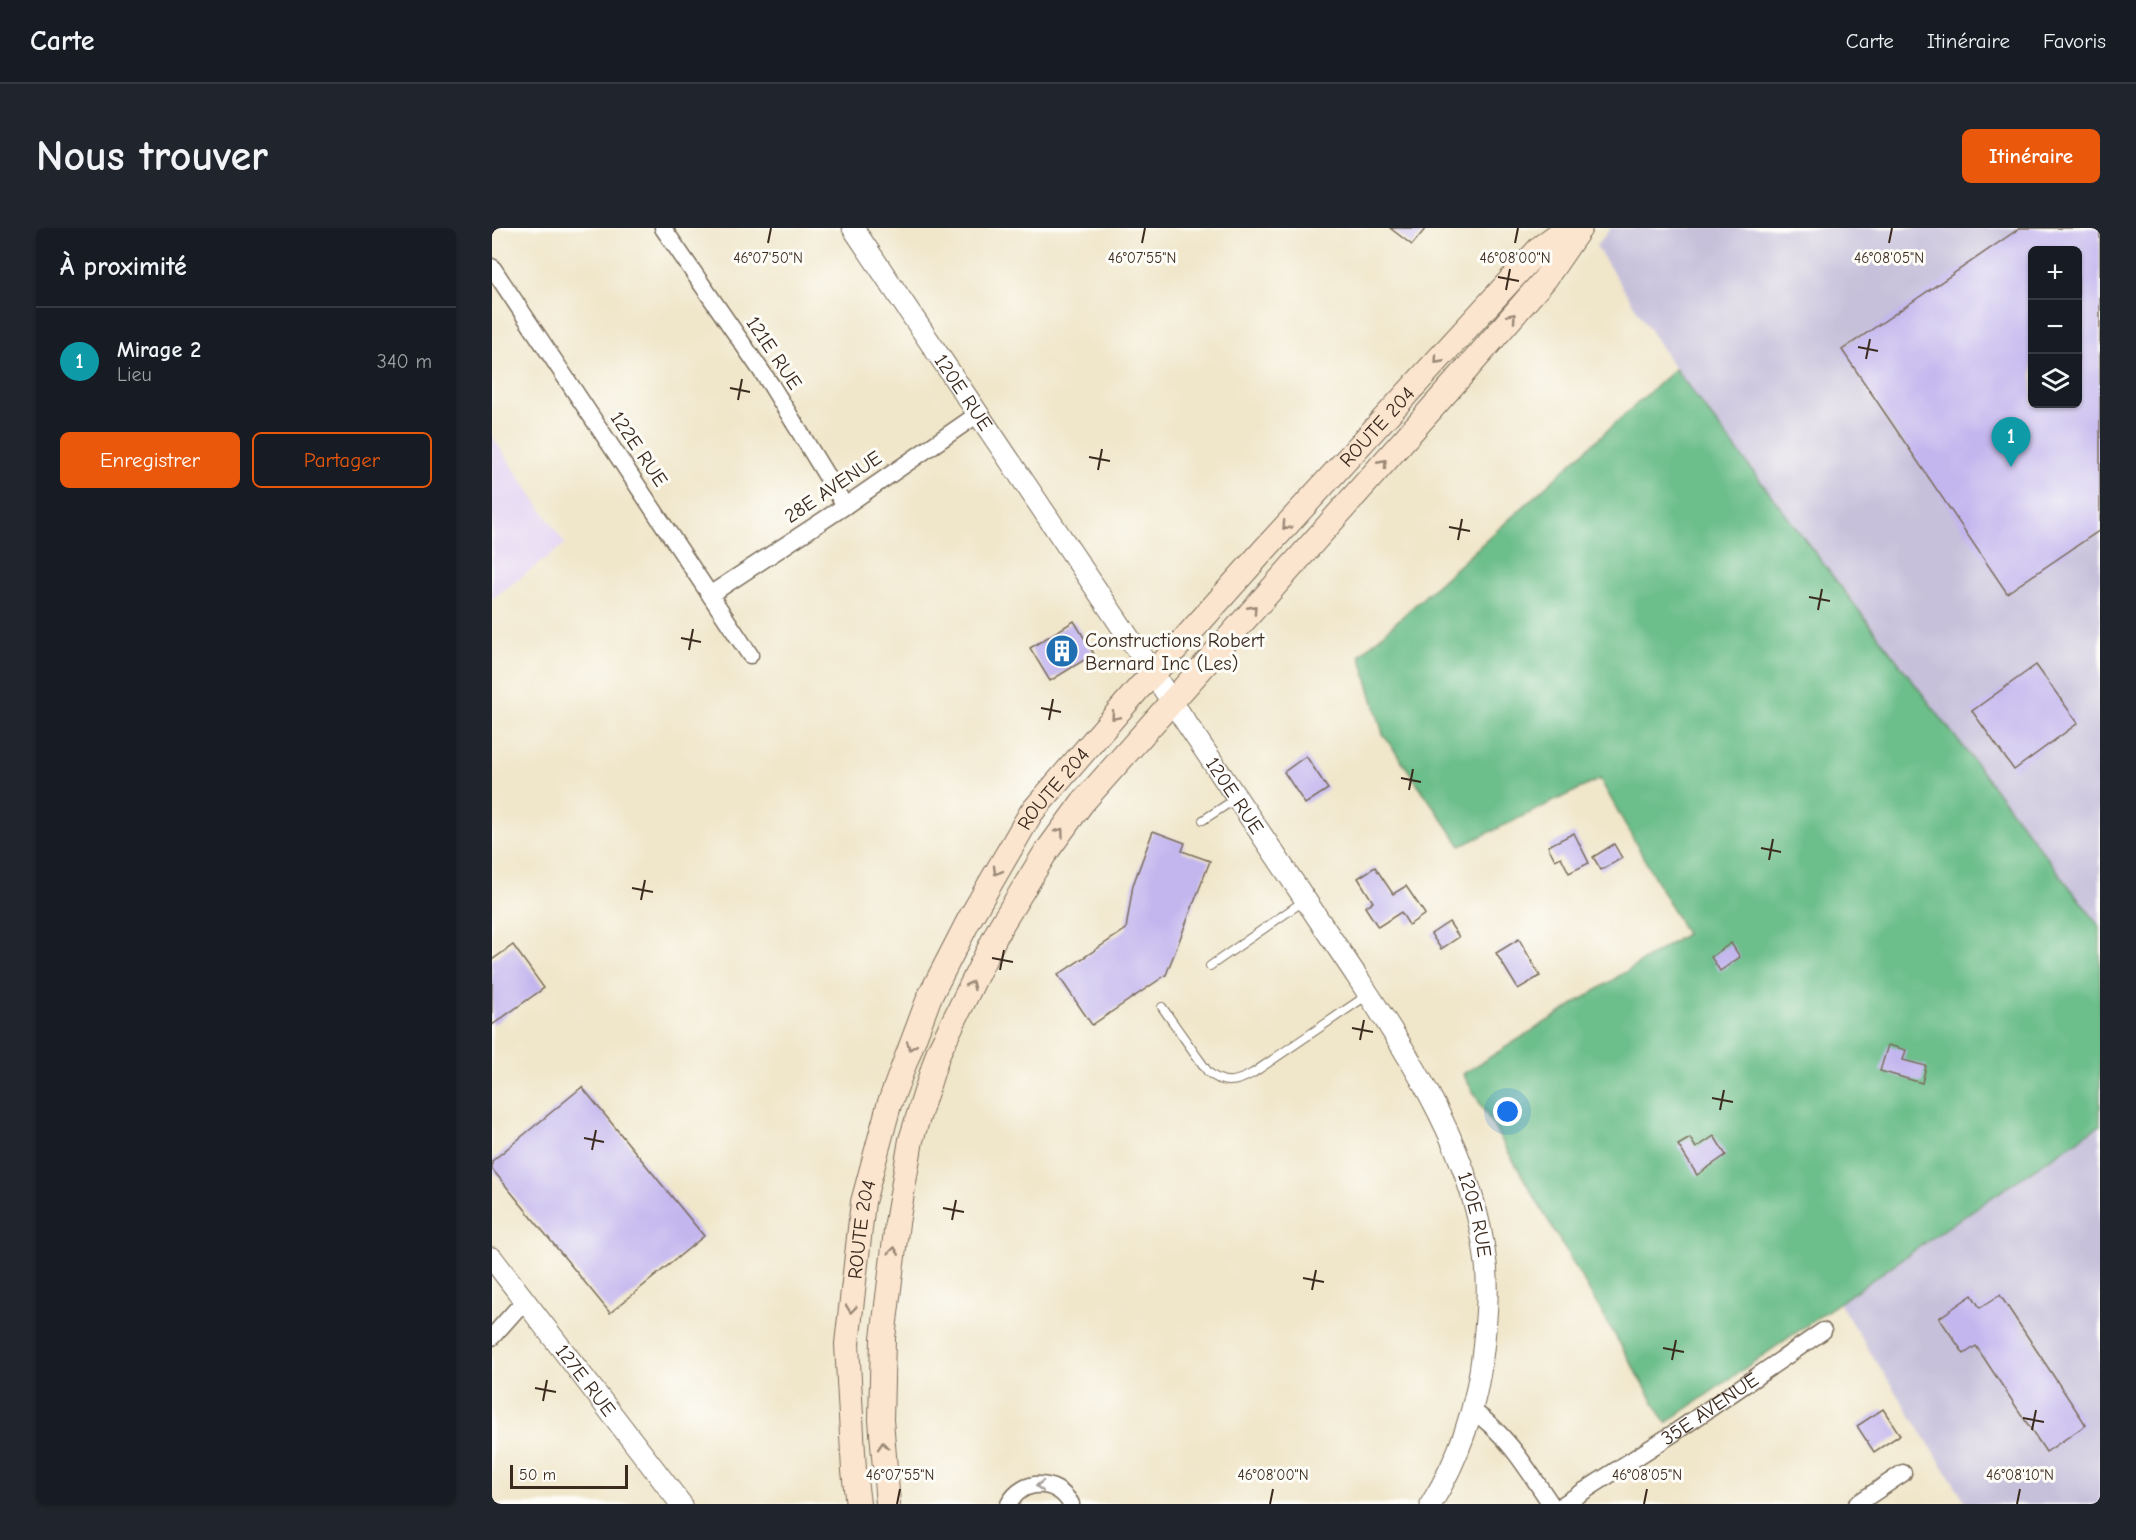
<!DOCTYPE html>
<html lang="fr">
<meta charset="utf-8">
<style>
:root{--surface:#171b24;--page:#20242c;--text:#f1f3f6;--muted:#9ea1a6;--line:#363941;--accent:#ea580c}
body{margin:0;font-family:"Comic Neue",sans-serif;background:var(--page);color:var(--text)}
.controls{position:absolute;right:18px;top:18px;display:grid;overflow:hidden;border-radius:9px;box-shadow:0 2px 4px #0004}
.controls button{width:54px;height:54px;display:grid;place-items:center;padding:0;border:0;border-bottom:2px solid var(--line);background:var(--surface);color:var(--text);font:30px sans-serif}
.scale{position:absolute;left:18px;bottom:15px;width:118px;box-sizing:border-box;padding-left:6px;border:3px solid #3b2a1e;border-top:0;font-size:16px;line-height:21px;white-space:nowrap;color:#3b2a1e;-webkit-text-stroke:4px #fdfcf7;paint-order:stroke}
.you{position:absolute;left:1016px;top:884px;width:21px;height:21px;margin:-15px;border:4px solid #fff;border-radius:50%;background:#1a73e8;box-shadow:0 0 0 9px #1a73e833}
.badge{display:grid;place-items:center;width:39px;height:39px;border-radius:50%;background:var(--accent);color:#fff;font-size:20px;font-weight:700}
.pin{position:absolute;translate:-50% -50px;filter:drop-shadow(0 2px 3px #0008)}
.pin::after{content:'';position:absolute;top:32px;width:21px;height:18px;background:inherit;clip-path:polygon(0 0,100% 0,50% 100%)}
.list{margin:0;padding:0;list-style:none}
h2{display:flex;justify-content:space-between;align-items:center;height:78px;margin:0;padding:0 24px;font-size:26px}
h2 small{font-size:20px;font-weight:400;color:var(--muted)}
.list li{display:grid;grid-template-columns:39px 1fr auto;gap:18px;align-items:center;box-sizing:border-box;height:108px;padding:0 24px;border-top:2px solid var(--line)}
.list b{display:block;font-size:22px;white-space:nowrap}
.list p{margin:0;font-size:20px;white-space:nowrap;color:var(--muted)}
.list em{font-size:20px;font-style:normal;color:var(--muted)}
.actions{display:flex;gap:12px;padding:18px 24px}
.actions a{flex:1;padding:14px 0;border:2px solid var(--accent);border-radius:9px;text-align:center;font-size:21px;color:var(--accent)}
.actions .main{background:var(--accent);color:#fff}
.icon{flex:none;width:33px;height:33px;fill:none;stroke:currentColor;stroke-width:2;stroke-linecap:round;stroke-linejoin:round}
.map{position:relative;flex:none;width:1608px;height:1276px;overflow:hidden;border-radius:9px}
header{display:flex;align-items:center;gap:36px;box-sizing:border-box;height:84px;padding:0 30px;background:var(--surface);border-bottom:2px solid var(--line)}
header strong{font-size:28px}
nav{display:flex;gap:33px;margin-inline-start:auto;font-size:21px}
.intro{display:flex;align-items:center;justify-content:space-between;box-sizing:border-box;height:144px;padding:0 36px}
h1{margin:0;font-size:42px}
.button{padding:15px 27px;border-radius:9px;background:var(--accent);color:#fff;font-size:21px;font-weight:700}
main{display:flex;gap:36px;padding:0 36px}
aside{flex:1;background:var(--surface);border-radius:9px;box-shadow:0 2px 4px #0004}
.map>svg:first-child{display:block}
.built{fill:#e3d3f3}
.industrial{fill:#c6c0da;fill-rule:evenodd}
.forest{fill:#6cbe8a;stroke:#547454;stroke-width:1.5}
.building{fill:#c3b6ee;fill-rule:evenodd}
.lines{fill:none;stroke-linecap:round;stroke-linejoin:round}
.service-casing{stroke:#7a6c5a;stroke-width:10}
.minor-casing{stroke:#7a6c5a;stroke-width:19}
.tertiary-casing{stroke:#7a6c5a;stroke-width:23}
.secondary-casing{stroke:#7a6c5a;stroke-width:26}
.service{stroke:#fff;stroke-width:8}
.minor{stroke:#fff;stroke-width:16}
.tertiary{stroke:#fff;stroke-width:21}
.secondary{stroke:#fbe5cf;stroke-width:24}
.oneway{stroke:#9b8876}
.oneway2{stroke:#a79f9a}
.ticks{fill:none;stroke:#3b2a1e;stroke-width:2}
.labels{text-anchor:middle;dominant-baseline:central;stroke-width:6;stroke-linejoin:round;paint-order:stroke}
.street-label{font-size:20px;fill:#3b2a1e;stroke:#fdfcf7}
.poi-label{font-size:20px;fill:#3b2a1e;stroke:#fdfcf7;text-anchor:start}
.ticks-label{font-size:15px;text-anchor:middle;fill:#3b2a1e;stroke:#fdfcf7;stroke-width:6;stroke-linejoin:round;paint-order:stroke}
</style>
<header>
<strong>Carte</strong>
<nav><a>Carte</a><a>Itinéraire</a><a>Favoris</a></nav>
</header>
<div class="intro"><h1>Nous trouver</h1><a class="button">Itinéraire</a></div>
<main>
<aside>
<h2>À proximité<small></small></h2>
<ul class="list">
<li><span class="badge" style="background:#0f9aa8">1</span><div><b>Mirage 2</b><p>Lieu</p></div><em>340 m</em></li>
</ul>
<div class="actions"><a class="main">Enregistrer</a><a>Partager</a></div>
</aside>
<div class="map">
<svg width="1608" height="1276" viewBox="0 0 1608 1276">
<rect width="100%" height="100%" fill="#fdfcf7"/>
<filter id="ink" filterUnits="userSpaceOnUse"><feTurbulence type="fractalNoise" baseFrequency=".0167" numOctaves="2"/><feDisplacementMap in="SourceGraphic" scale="12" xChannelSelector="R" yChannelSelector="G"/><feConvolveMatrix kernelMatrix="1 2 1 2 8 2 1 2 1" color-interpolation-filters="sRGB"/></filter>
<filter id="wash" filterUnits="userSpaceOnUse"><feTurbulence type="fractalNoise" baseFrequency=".008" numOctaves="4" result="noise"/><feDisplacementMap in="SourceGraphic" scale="24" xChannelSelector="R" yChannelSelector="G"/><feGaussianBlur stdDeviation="1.35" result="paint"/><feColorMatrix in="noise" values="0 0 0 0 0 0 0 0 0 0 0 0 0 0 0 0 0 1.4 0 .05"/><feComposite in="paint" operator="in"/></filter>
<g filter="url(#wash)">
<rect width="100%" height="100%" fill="#f0e6ca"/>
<path class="built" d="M0 208 73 316 0 371Z"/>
<g class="industrial">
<path d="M1119 0H1608V699L1183 141 1104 18ZM1540 22H1586V176H1540Z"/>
<path d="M1608 893V1276H1475L1347 1075Z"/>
</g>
<path class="forest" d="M1183 141 1608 699V897L1466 992 1174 1195 971 846 1194 706 1108 551 969 618 891 506 868 427Z"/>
<g id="blocks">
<g class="building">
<path d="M898 0H934L920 17Z"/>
<path d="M1528 0H1608V302L1515 365 1350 122ZM1540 22H1586V176H1540Z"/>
<path d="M582 393 602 426 558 453 538 420Z"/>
<path d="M1544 437 1586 495 1522 542 1480 483Z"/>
<path d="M814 528 836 561 813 576 792 544Z"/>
<path d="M661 603 693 615 690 623 718 633 674 747 600 797 566 747 634 701 641 657Z"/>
<path d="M1082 605 1097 635 1077 645 1069 629 1063 632 1056 618Z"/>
<path d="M1122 616 1130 630 1109 642 1101 629Z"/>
<path d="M883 639 901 666 914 658 933 686 917 697 909 684 886 699 873 679 881 674 866 650Z"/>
<path d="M957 694 967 709 949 721 939 706Z"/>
<path d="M1027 711 1048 748 1026 761 1004 725Z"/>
<path d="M1239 715 1248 729 1228 743 1219 729Z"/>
<path d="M21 717 52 760 0 797V732Z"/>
<path d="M1396 817 1414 822 1411 832 1434 838 1430 855 1388 843Z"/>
<path d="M90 859 212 1008 118 1085 0 941V933Z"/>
<path d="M1222 908 1234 927 1205 947 1186 917 1198 910 1204 920Z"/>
<path d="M1480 1067 1488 1080 1508 1067 1594 1197 1554 1224 1484 1118 1472 1126 1447 1090Z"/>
<path d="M1391 1181 1408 1207 1382 1224 1365 1198Z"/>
</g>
</g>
</g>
<g filter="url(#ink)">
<use href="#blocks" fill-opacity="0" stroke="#7a6c5a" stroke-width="1.5"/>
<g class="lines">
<g class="service-casing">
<g id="service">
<path d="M711 592 745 570"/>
<path d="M718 738 813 672"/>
<path d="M670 779 716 844C731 857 744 855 761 845L877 766"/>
</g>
</g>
<g class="minor-casing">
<g id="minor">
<path d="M171 0 279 157 353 278"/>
<path d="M0 39 258 427"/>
<path d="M219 366 353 278 486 186"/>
<path d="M0 1109 32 1073"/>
<path d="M981 1183C1016 1207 1035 1241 1059 1276"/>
<path d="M517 1276C531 1250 564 1251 579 1276"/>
<path id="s1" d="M1072 1276 1182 1205 1331 1103"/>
<path d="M1365 1276 1411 1245"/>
</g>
</g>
<g class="tertiary-casing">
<g id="tertiary">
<path id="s2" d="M361 0 862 744C921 834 982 926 994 1036 997 1064 994 1094 991 1122 985 1177 968 1229 939 1276"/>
<path id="s3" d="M0 1030 189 1276"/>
</g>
</g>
<g class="secondary-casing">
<g id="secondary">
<path id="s4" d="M366 1276 362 1243 355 1116 371 974 397 877 437 770 477 692 539 585 647 460 662 445 771 323 1048 20 1075 0"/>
<path d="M396 1276 389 1192 391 1110 405 995 419 912 446 825 508 699 552 627 590 575 974 142 1053 51 1088 0"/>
</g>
</g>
<use href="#service" class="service"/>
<use href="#minor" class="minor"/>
<use href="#tertiary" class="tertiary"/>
<use href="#secondary" class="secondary"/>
</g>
<defs><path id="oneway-chevron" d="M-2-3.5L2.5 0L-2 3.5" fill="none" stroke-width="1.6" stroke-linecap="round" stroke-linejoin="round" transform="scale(1.5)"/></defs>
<g class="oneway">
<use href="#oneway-chevron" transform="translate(1020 89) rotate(-49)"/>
<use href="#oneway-chevron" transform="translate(946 132) rotate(132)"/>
<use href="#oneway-chevron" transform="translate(891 235) rotate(-48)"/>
<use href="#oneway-chevron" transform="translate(794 298) rotate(133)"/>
<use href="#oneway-chevron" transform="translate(761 381) rotate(-48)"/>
<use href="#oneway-chevron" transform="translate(623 488) rotate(131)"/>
<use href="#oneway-chevron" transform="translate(568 604) rotate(-54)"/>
<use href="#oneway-chevron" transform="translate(505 643) rotate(120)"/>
<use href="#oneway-chevron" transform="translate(479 757) rotate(-64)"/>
<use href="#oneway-chevron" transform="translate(419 818) rotate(110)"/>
<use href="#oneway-chevron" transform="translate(402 1023) rotate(-83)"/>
<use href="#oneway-chevron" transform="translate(359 1081) rotate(96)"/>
<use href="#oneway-chevron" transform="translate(391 1218) rotate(-94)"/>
</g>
<use class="oneway2" href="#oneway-chevron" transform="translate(548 1258) rotate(180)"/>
</g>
<path class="ticks" d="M276 15 279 0M650 15 653 0M1023 15 1026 0M1397 15 1400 0M1006 49 1027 53M1014 62 1018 41M1366 119 1386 123M1374 131 1378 111M238 160 258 164M246 172 250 151M597 229 618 233M606 242 610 221M957 299 978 303M966 312 970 291M1317 369 1338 373M1326 382 1330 361M189 410 209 414M197 422 201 401M549 480 569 484M557 492 561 471M909 550 929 554M917 562 921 541M1269 620 1289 624M1277 632 1281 611M140 660 161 664M149 672 153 652M500 730 521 734M508 742 512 722M860 800 881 804M868 812 872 792M1220 870 1241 874M1228 882 1232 862M92 910 112 914M100 922 104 902M451 980 472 984M460 992 464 972M811 1050 832 1054M820 1062 824 1042M1171 1120 1192 1124M1180 1132 1184 1112M43 1160 64 1164M51 1173 55 1152M1531 1190 1552 1194M1540 1202 1544 1182M405 1276 408 1261M778 1276 781 1261M1152 1276 1155 1261M1525 1276 1528 1261"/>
<defs>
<g id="building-disc" transform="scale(1.725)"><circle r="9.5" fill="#1f6fb2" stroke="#fdfcf7"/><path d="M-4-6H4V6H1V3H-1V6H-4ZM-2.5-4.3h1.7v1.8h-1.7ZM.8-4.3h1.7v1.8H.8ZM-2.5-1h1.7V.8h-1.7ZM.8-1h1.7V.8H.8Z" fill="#fff"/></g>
</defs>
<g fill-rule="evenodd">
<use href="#building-disc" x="570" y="423"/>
</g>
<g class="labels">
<g class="street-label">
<text transform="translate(282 125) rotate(56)">121E RUE</text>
<text stroke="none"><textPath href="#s2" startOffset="198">120E RUE</textPath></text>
<text stroke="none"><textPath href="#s4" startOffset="1248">ROUTE 204</textPath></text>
<text transform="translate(147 221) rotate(56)">122E RUE</text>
<text transform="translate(341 259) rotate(-34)">28E AVENUE</text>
<text stroke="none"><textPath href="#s4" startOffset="762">ROUTE 204</textPath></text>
<text stroke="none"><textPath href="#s2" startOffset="684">120E RUE</textPath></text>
<text stroke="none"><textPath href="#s2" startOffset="1170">120E RUE</textPath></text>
<text stroke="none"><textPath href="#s4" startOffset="276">ROUTE 204</textPath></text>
<text stroke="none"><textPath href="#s3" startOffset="154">127E RUE</textPath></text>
<text stroke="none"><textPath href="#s1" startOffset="174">35E AVENUE</textPath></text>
</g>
<g class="poi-label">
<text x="593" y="412">Constructions Robert<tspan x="593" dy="23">Bernard Inc (Les)</tspan></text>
</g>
</g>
<g class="ticks-label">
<text x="650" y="35">46°07'55"N</text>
<text x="276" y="35">46°07'50"N</text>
<text x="1023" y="35">46°08'00"N</text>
<text x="1397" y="35">46°08'05"N</text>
<text x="408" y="1252">46°07'55"N</text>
<text x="781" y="1252">46°08'00"N</text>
<text x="1155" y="1252">46°08'05"N</text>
<text x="1528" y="1252">46°08'10"N</text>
</g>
</svg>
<div class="controls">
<button>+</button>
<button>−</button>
<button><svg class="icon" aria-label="layers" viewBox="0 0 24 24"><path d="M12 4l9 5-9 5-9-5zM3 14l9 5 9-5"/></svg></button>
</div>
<div class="scale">50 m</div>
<div class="you"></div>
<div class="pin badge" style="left:1519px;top:239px;background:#0f9aa8">1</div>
</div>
</main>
